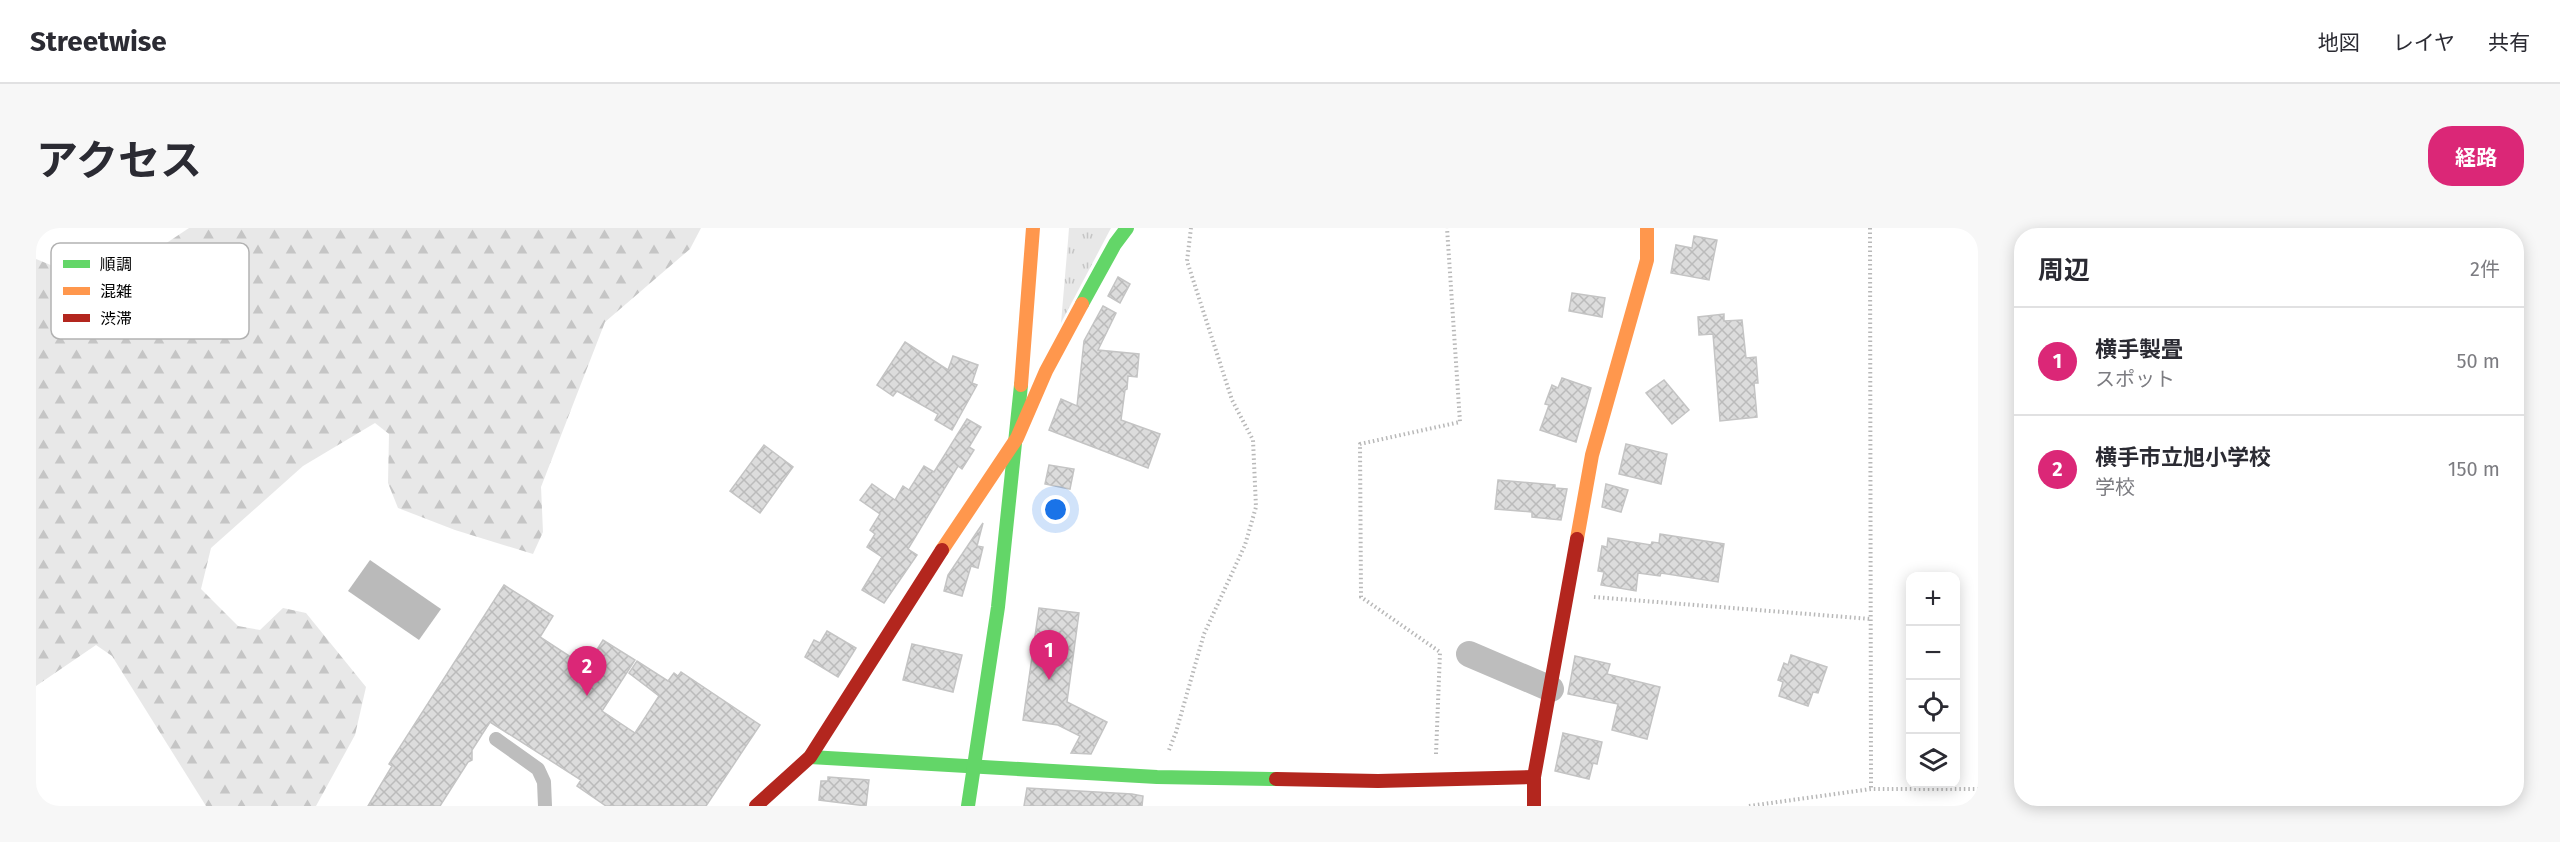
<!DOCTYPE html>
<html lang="ja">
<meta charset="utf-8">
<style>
:root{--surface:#fff;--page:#f7f7f7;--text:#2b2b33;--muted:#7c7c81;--line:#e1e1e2;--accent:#db2777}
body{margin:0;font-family:"Fira Sans","Noto Sans JP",sans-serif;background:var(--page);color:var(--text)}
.controls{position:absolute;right:18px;bottom:18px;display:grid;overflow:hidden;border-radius:12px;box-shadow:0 3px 15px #0003}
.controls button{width:54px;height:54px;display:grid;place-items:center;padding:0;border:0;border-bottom:2px solid var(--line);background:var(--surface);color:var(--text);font:30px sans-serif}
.you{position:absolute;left:1020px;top:282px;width:21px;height:21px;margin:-15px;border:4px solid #fff;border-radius:50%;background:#1a73e8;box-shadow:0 0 0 9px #1a73e833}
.badge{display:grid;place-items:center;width:39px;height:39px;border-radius:50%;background:var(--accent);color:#fff;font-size:20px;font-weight:700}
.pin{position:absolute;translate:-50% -50px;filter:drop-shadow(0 2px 3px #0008)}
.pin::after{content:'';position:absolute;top:32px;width:21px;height:18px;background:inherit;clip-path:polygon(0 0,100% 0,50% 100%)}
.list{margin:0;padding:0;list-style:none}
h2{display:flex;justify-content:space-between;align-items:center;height:78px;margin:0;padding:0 24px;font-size:26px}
h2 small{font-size:20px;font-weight:400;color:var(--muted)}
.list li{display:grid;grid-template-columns:39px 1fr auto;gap:18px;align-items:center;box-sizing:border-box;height:108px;padding:0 24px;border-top:2px solid var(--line)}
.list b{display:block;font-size:22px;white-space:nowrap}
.list p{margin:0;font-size:20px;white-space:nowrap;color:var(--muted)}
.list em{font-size:20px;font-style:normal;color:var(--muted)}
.icon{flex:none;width:33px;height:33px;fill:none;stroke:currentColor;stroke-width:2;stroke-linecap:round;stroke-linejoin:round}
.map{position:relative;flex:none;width:1942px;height:578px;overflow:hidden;border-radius:24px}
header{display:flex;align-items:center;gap:36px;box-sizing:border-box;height:84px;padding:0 30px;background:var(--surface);border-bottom:2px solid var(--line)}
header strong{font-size:28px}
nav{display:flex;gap:33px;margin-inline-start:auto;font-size:21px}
.intro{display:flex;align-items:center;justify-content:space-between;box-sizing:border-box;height:144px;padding:0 36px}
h1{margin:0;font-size:42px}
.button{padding:15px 27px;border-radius:24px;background:var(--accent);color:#fff;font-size:21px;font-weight:700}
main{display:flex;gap:36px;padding:0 36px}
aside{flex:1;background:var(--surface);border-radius:24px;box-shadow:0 3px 15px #0003}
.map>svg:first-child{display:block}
.grass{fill:url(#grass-tufts)}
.forest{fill:url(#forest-firs)}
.water{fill:#bababa}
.building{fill:url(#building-cross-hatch);stroke:#c4c4c4;stroke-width:1.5}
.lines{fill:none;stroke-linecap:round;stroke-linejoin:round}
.path{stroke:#b8b8b8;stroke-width:4;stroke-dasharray:1.5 3;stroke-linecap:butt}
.lane{stroke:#bdbdbd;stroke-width:14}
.street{stroke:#bdbdbd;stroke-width:26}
.fast{stroke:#63d668;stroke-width:14}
.slow{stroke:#ff974d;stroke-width:14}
.jam{stroke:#b3261e;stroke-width:14}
.key{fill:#fff;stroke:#b2b2b2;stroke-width:1.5}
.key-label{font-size:16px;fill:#000}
</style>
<header>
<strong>Streetwise</strong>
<nav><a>地図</a><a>レイヤ</a><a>共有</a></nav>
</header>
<div class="intro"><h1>アクセス</h1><a class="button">経路</a></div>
<main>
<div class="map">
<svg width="1942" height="578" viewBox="0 0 1942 578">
<defs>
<pattern id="grass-tufts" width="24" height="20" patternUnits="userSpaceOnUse" patternTransform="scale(1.5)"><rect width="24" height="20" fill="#e8e8e8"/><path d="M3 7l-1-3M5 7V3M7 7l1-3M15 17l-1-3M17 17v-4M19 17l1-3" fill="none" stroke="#c5c5c5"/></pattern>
<pattern id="forest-firs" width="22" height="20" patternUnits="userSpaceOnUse" patternTransform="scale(1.5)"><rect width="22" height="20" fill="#e8e8e8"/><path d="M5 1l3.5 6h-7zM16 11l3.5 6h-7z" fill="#c5c5c5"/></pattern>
<pattern id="building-cross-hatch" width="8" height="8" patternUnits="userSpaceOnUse" patternTransform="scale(1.5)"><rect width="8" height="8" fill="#dcdcdc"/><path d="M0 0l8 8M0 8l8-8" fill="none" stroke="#bbb"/></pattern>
</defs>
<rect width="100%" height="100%" fill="#fff"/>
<path class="grass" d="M1033 0H1075L1025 95 1032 13Z"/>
<path class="forest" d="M153 0H665L654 21 569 94 505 259 507 304 497 326 419 302 362 280 352 255 353 206 339 195 267 238 175 320 165 361 202 398 224 402 247 380 270 385 330 459 319 507 280 578H170L76 428 60 417 0 458V31L66 58Z"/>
<path class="water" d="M334 332 405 381 383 412 312 363Z"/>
<g class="building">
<path d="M1658 8 1681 12 1673 52 1635 45 1640 17 1656 20Z"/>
<path d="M1082 49 1094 56 1084 75 1072 68Z"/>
<path d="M1536 65 1569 70 1566 89 1533 83Z"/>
<path d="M1067 78 1080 85 1062 122 1103 126 1101 149 1092 148 1091 161 1089 162 1085 192 1124 206 1112 240 1013 202 1025 171 1041 178 1048 113Z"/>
<path d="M1688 86V93L1706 92 1710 130 1720 129 1722 155H1718L1721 189 1684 193 1677 106 1663 107 1662 89Z"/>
<path d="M869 114 912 142 917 128 942 137 936 155 941 157 916 202 899 192 902 186 861 163 857 168 841 157Z"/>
<path d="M1526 150 1555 160 1540 214 1504 202 1513 177 1509 176 1516 157 1522 160Z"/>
<path d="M1628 152 1653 182 1636 196 1610 165Z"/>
<path d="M931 191 945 199 933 219 938 222 926 241 922 238 872 321 881 327 848 375 826 362 846 329 831 319 839 306 834 302 844 286 824 272 836 256 859 272 867 258 873 262 888 238 898 244Z"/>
<path d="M1590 216 1631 226 1625 256 1583 246Z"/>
<path d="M728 217 757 239 724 285 694 263Z"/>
<path d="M1013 237 1038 241 1034 261 1009 256Z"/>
<path d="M1462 252 1519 257V260L1531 261 1525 292 1496 289V284L1459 281Z"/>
<path d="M1570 256 1592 262 1585 284 1566 279Z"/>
<path d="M947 295 941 318 947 319 942 340 935 338 926 368 908 363 912 347Z"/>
<path d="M1624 306 1688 316 1682 354 1625 345 1624 348 1602 345 1600 363 1565 357 1568 344 1562 343 1566 318 1571 319 1572 310 1615 317 1616 314 1623 315Z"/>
<path d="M468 357 517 388 504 409 550 439 567 412 599 432 566 483 599 505 623 468 593 445 601 433 632 453 638 445 642 448 645 444 724 497 670 578H570L541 558 545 552 454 494 436 522V532L432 534 404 578H332L356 538 353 536Z"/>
<path d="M1003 380 1043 385 1031 474 1071 494 1055 526 1035 525 1044 508 1022 497 987 492Z"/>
<path d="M791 403 820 420 802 449 769 429 778 412 784 415Z"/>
<path d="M876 416 926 427 917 464 867 452Z"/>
<path d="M1755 427 1791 439 1782 465 1777 464 1772 478 1743 468 1747 454 1742 452 1748 435 1752 437Z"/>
<path d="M1539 428 1574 436 1571 446 1624 459 1611 511 1576 502 1582 476 1532 466Z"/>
<path d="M1527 505 1566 514 1561 536 1557 535 1553 551 1519 543Z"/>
<path d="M792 549 833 552 830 578 783 572 785 553H792Z"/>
<path d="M991 560 1096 566 1107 568 1106 578H988Z"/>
</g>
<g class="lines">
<g class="path">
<path d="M1834 0 1835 561"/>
<path d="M1558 369 1835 391"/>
<path d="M1133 522 1140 504 1168 406 1209 317 1220 279 1217 212 1196 172 1151 33 1155 0"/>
<path d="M1400 526 1404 424 1325 369 1324 216 1424 194 1411 0"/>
<path d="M1713 578 1835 561H1942"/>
</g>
<path class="lane" d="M460 511 502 541 508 554 509 578"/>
<path class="street" d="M1433 426 1515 461"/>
<g class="fast">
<path d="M1046 76 1079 16 1091 0"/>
<path d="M774 529 1121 549 1240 551"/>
<path d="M932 578 962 379 985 157"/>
</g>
<g class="slow">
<path d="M985 157 997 0"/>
<path d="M1541 311 1556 227 1611 32V0"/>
<path d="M906 322 981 210 1010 143 1046 76"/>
</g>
<g class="jam">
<path d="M1240 551 1342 553 1498 549"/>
<path d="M720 578 774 529 906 322"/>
<path d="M1498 578V549L1541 311"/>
</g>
</g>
<rect x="15" y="15" width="198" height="96" rx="9" class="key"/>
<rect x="27" y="32" width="27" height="8" fill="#63d668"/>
<rect x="27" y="59" width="27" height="8" fill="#ff974d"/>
<rect x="27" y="86" width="27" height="8" fill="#b3261e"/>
<g class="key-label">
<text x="64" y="42">順調</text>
<text x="64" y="69">混雑</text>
<text x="64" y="96">渋滞</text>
</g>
</svg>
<div class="controls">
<button>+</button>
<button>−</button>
<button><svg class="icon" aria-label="locate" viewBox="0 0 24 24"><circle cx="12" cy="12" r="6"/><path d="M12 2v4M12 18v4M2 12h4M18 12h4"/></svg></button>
<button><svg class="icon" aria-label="layers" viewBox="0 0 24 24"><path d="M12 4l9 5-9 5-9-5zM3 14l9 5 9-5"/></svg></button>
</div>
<div class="you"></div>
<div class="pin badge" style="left:1013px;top:452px">1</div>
<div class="pin badge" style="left:551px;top:468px">2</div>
</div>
<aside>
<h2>周辺<small>2件</small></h2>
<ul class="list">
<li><span class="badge">1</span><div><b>横手製畳</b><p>スポット</p></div><em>50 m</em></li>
<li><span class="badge">2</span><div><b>横手市立旭小学校</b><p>学校</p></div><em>150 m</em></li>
</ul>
</aside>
</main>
